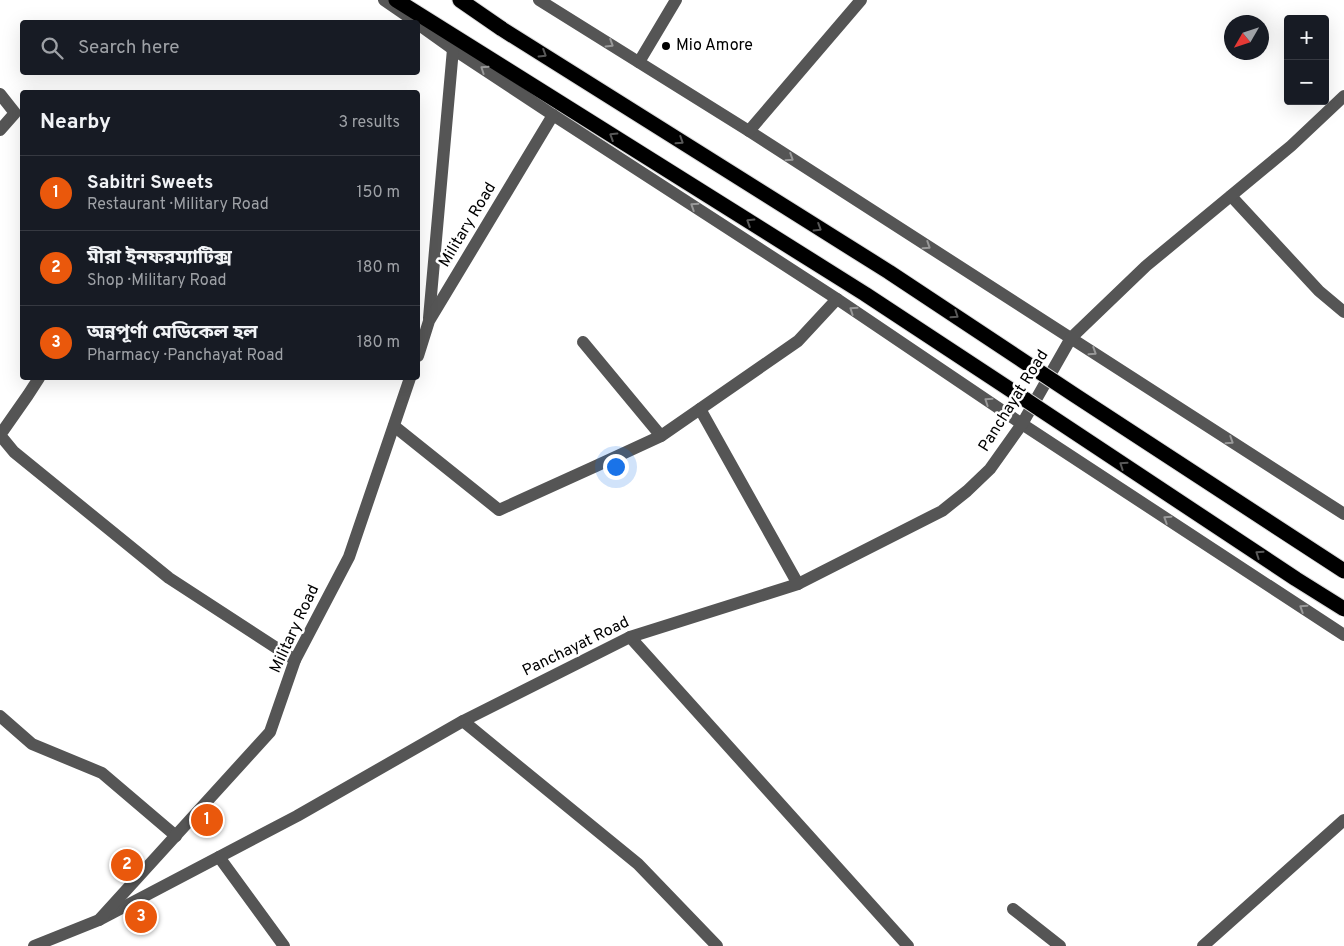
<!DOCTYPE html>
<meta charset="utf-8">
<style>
:root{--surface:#171b24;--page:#20242c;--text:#f1f3f6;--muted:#9ea1a6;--line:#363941;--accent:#ea580c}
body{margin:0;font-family:Overpass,"Noto Sans Bengali",sans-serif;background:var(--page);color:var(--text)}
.controls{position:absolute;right:15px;top:15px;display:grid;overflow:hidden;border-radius:5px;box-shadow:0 5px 20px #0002}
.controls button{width:45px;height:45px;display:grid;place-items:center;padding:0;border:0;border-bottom:1px solid var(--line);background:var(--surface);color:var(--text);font:25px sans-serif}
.compass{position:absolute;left:1224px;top:15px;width:45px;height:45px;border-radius:50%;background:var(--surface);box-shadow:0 5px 20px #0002;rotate:231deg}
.you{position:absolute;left:615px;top:466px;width:18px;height:18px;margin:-12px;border:4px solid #fff;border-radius:50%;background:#1a73e8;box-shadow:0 0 0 8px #1a73e833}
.badge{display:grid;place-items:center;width:32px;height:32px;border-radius:50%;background:var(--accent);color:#fff;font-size:16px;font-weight:700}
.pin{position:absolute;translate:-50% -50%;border:2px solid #fff;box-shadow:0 1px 5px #0006}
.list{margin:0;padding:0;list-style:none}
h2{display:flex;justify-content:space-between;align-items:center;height:65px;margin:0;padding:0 20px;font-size:21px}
h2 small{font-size:16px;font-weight:400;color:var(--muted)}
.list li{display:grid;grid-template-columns:32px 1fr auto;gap:15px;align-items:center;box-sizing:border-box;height:75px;padding:0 20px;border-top:1px solid var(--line)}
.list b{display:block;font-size:19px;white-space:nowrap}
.list p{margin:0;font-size:16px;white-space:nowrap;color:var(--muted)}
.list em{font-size:16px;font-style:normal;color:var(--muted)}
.icon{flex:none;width:28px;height:28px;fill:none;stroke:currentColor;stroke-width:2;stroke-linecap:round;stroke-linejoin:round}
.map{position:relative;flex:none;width:1344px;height:946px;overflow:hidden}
.search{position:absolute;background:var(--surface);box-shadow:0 5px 20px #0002;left:20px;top:20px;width:400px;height:55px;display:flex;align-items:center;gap:12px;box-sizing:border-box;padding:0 18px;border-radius:5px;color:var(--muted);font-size:19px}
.panel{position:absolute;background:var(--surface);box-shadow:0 5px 20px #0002;left:20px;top:90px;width:400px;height:290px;border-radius:5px}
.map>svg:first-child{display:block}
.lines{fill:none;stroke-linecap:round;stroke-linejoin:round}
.highway-casing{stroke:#dbdbdb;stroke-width:17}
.minor{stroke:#555;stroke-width:12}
.highway{stroke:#000;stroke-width:15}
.highway-bridge-casing{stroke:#dbdbdb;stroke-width:17;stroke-linecap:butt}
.highway-bridge{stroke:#000;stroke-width:15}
.oneway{stroke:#999}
.oneway2{stroke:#595959}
.poi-dot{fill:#000;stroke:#fff;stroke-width:2}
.labels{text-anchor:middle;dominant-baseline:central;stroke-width:5;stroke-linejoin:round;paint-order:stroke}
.poi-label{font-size:16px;fill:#000;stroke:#fff;text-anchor:start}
.street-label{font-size:16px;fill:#000;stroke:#fff}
</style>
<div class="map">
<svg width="1344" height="946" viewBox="0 0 1344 946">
<rect width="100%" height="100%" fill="#fff"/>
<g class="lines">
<g class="highway-casing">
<g id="highway">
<path d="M396 0 865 294 1026 400"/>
<path d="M460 0 502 29"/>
</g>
</g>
<g class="minor">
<path d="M384 0 416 22"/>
<path d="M539 0 749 131 1344 514"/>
<path d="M418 24 453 49 553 115 837 299 1022 424 1344 635"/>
<path d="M639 62 676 0"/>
<path d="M0 94 15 113 0 130"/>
<path d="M749 131 861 0"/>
<path d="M1231 196 1319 291 1344 312"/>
<path d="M429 318 453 49"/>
<path d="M583 342 661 436"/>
<path d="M418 356 429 321 553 115"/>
<path d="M39 378 28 395 0 435 14 452 169 578 295 660"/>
<path d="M700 409 798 584"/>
<path d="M394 426 499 510 596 466 661 436 798 341 837 299"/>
<path d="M630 637 908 946"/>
<path d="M0 716 32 744 102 773 176 836"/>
<path d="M463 721 638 864 717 946"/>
<path d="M219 857 284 946"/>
<path d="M1013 909 1060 946"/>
<path d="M99 920 297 816 463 721 630 637 798 584 942 511 967 491 990 469 1022 424 1071 338 1146 266 1291 146 1344 96"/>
<path d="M34 946 99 920 270 732 295 660 349 557 410 378"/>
<path d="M1203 946 1344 820"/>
</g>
<use href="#highway" class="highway"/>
<g class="highway-bridge-casing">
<g id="highway-bridge">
<path d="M502 29 889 272 1076 396 1344 571"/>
<path d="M1026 400 1296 579 1344 609"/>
</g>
</g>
<use href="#highway-bridge" class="highway-bridge"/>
</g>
<defs><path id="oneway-chevron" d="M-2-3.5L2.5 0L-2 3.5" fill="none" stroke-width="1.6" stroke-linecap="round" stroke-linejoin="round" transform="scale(1.25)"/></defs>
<g class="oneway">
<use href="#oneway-chevron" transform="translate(610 44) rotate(32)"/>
<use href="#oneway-chevron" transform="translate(484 69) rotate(-146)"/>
<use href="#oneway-chevron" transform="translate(790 158) rotate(33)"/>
<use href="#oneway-chevron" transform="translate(694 206) rotate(-147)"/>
<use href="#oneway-chevron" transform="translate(927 246) rotate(33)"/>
<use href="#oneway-chevron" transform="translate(853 310) rotate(-146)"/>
<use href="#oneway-chevron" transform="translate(1093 352) rotate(33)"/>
<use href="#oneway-chevron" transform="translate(988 401) rotate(-146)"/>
<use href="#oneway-chevron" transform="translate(1230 441) rotate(33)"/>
<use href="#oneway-chevron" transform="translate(1167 519) rotate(-147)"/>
<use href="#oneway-chevron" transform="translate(1303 608) rotate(-147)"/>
</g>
<g class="oneway2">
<use href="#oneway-chevron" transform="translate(543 54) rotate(32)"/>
<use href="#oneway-chevron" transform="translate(613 136) rotate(-148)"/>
<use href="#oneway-chevron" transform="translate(680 141) rotate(33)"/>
<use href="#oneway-chevron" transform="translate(750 222) rotate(-148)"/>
<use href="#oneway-chevron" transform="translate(818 228) rotate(32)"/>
<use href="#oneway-chevron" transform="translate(955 315) rotate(34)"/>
<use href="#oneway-chevron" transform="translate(1123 465) rotate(-146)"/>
<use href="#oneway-chevron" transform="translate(1259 554) rotate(-146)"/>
</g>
<circle class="poi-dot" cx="666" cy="46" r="5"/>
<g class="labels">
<g class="poi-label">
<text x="676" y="46">Mio Amore</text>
</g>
<g class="street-label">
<text transform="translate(468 225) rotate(-59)">Military Road</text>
<text transform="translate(1014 401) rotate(-58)">Panchayat Road</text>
<text transform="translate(295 629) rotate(-65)">Military Road</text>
<text transform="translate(576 647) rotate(-26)">Panchayat Road</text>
</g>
</g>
</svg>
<div class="controls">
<button>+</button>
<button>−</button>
</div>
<svg class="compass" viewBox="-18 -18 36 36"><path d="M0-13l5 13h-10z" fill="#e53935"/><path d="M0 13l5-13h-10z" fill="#9ea1a6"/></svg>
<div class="you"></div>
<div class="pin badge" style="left:207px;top:820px">1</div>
<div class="pin badge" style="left:127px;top:865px">2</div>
<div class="pin badge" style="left:141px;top:917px">3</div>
<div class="search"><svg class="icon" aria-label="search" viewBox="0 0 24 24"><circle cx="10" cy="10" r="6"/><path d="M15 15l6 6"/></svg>Search here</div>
<section class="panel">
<h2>Nearby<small>3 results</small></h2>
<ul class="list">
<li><span class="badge">1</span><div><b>Sabitri Sweets</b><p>Restaurant · Military Road</p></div><em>150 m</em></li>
<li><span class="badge">2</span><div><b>মীরা ইনফরম্যাটিক্স</b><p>Shop · Military Road</p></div><em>180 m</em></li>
<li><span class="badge">3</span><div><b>অন্নপূর্ণা মেডিকেল হল</b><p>Pharmacy · Panchayat Road</p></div><em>180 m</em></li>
</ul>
</section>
</div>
